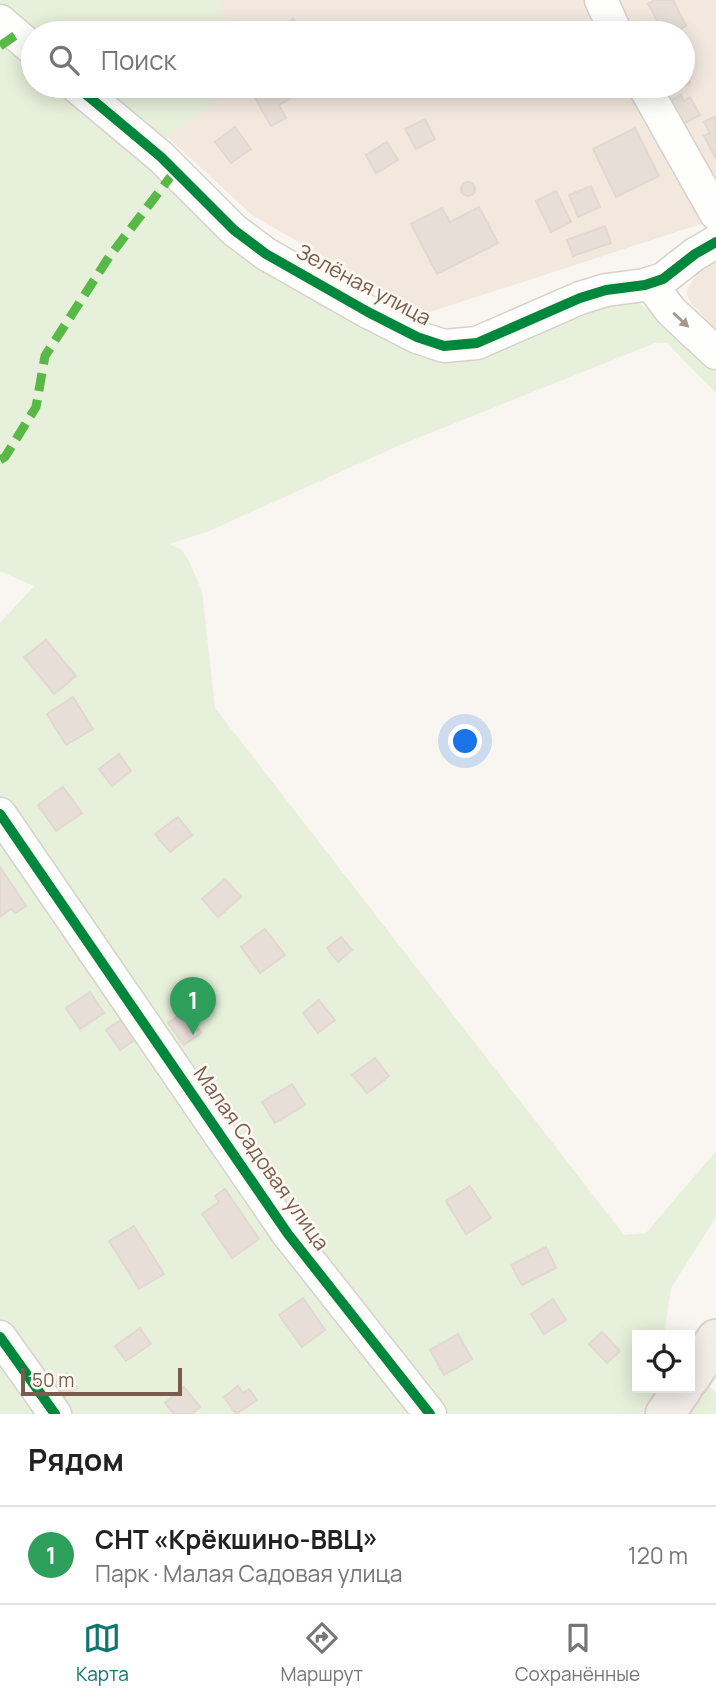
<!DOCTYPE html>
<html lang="ru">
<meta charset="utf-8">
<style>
:root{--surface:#fff;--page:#f2f2f2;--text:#222;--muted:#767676;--line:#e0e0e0;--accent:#0f766e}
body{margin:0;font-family:Manrope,sans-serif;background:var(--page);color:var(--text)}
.controls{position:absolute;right:21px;bottom:21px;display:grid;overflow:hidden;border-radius:0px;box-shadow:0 4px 18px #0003}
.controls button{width:63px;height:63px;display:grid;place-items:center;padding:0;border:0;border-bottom:2px solid var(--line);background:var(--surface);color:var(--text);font:35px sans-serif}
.scale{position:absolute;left:21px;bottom:18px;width:161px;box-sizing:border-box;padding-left:7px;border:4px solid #7a5c4d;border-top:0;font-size:19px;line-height:24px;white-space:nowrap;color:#7a5c4d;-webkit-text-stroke:5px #fffaf3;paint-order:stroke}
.you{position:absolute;left:466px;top:742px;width:24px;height:24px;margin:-18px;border:5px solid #fff;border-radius:50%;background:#1a73e8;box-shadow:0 0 0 10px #1a73e833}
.badge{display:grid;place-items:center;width:46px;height:46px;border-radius:50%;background:var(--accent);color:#fff;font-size:23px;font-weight:700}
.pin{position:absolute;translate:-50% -58px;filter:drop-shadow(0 2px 4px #0008)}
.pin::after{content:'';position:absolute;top:37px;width:24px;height:21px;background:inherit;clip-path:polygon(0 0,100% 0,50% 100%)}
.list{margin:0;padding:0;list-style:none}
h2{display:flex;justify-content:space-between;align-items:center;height:91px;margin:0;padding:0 28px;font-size:30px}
h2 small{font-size:23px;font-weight:400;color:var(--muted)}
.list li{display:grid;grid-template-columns:46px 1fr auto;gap:21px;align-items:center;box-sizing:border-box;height:98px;padding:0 28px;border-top:2px solid var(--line)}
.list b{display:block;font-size:26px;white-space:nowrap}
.list p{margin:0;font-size:23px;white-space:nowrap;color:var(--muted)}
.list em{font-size:23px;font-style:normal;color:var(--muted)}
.icon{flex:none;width:38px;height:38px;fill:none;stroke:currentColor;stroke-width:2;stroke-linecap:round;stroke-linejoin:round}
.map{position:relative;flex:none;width:716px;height:1414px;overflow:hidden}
.search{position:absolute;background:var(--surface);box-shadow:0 4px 18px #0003;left:21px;right:21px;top:21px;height:77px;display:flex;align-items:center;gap:18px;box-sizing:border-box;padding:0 24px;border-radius:38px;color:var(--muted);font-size:26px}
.sheet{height:189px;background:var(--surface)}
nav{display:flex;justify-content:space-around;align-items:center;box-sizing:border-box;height:98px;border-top:2px solid var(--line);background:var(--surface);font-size:19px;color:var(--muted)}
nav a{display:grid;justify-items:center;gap:4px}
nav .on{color:var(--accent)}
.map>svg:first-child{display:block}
.residential{fill:#f2e8de}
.green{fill:#e7f0db}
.building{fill:#e6ded7;stroke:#e2d8d2;stroke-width:2}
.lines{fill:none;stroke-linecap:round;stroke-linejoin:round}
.minor-casing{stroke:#d7d1cb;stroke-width:35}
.major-casing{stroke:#dad1cc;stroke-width:42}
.minor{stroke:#fefefd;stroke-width:32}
.major{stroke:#f3eee8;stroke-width:38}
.quiet{stroke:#58b947;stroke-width:9;stroke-dasharray:18 9;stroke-linecap:butt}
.cycleway-casing{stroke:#fffaf3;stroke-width:15}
.cycleway{stroke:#00873e;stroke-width:10}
.oneway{fill:#a8958b}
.labels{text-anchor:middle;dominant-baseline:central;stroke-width:5;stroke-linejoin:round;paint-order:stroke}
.street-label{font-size:21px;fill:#7a5c4d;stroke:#fffaf3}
</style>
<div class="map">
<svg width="716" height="1414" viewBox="0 0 716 1414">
<rect width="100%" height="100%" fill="#f9f5f0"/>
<g class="residential">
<path d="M131 0H590L607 33H105Z"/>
<path d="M609 0H716V198L655 86H683V33H627Z"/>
<path d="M112 86H635L707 222 424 314 252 215Z"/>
<path d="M716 252V330L692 305 686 292 699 270Z"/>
</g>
<path class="green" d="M0 0H219L229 29 228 33H33V86H218L215 100 152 150 230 247 256 266 437 358C491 368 540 322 590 308 605 304 623 304 639 303L653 314 672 333 716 367V393L667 343H655L400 445 209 531 169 544 181 549 189 561 202 591 215 708 624 1235 646 1233 716 1151V1217L671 1288 664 1335H637V1388H690V1366L716 1393V1414H0V623L34 586 0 571Z"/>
<g class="building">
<path d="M655 0H673L686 26 672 33H664L648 4Z"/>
<path d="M293 19 302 33H284L281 27Z"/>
<path d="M683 70 690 83 669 94 665 86H683Z"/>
<path d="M248 86H287L293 97 279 105 286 118 271 126Z"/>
<path d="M681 95 684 101 690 97 700 115 676 128 663 105Z"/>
<path d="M716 116V159L704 136 710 133 704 122Z"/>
<path d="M425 119 435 139 416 149 405 129Z"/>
<path d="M235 127 251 149 231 163 215 142Z"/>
<path d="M635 128 659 176 616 197 593 149Z"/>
<path d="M387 142 398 160 376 173 366 155Z"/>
<circle cx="468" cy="189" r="7"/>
<path d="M591 186 600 207 578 217 569 195Z"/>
<path d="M556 191 571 222 551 232 536 201Z"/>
<path d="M479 207 498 243 437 274 411 224 442 208 450 222Z"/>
<path d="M605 226 611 243 573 256 567 240Z"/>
<path d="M46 640 76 676 54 694 24 657Z"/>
<path d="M73 697 93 729 66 745 47 714Z"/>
<path d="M119 754 131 771 112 786 99 769Z"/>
<path d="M63 787 82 813 56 831 38 805Z"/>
<path d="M178 817 192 835 170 852 155 834Z"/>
<path d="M0 867 26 906 15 913 11 909 0 917Z"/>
<path d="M225 879 241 897 218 917 202 899Z"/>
<path d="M265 929 285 955 260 973 241 947Z"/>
<path d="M341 937 352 950 338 962 327 948Z"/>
<path d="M90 992 104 1013 80 1029 66 1008Z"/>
<path d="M319 1000 335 1020 318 1033 303 1013Z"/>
<path d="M186 1011 201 1033 184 1045 168 1023Z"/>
<path d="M125 1017 139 1037 120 1050 106 1030Z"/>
<path d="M375 1058 389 1076 367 1093 352 1075Z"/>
<path d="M292 1084 305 1105 275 1123 262 1102Z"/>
<path d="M470 1186 491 1218 466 1234 446 1201Z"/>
<path d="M225 1189 259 1239 232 1258 202 1214 219 1202 215 1196Z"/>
<path d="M134 1226 164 1274 139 1289 109 1241Z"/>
<path d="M546 1247 556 1268 522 1285 511 1265Z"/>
<path d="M303 1298 325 1330 302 1347 279 1315Z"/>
<path d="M553 1299 566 1320 544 1334 531 1314Z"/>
<path d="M140 1328 151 1344 126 1361 115 1346Z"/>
<path d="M602 1332 620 1351 607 1363 589 1344Z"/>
<path d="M458 1334 472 1359 444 1375 430 1350Z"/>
<path d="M67 1374 77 1388 61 1399 51 1385Z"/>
<path d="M238 1386 243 1393 249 1389 257 1400 236 1414 224 1397Z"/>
<path d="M184 1387 200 1407 192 1414H174L165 1403Z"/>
</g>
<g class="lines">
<g class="minor-casing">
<g id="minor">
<path d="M601 0 616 33"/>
<path d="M0 21 33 49"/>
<path d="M76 86 161 157 234 230 266 254 368 312 417 337 444 346 477 343 580 298 606 290 645 285 663 279 695 254 716 242"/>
<path d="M644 86 716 214"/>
<path d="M650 283 671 311 716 353"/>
<path d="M0 814 288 1234 430 1414"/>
<path d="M0 1337 55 1414"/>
</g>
</g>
<g class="major-casing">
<g id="major">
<path d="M690 1378 716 1339"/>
<path d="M665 1414 683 1388"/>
</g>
</g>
<use href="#minor" class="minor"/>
<use href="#major" class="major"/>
<g class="quiet">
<path d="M0 46 16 35"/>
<path d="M0 460 5 457 36 407 45 356 109 257 175 171"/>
</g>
<g class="cycleway-casing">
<g id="cycleway">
<path d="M76 86 161 157 234 230 266 254 368 312 417 337 444 346 477 343 580 298 606 290 645 285 663 279 695 254 716 242"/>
<path d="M0 814 288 1234 430 1414"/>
<path d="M0 1337 55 1414"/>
</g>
</g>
<use href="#cycleway" class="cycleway"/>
</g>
<defs><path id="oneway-solid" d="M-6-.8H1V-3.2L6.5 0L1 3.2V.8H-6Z" transform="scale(1.75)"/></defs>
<use class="oneway" href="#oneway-solid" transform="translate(681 320) rotate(43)"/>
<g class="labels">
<g class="street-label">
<text transform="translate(364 284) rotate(28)">Зелёная улица</text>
<text transform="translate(262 1158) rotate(55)">Малая Садовая улица</text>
</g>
</g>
</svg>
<div class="controls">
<button><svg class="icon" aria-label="locate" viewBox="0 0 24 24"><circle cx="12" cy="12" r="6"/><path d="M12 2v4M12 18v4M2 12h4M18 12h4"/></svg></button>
</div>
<div class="scale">50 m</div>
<div class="you"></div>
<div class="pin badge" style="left:193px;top:1035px;background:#2e9e5b">1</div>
<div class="search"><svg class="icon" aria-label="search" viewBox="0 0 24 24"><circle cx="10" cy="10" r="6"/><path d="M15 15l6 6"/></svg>Поиск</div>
</div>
<section class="sheet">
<h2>Рядом<small></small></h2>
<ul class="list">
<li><span class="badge" style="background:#2e9e5b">1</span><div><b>СНТ «Крёкшино-ВВЦ»</b><p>Парк · Малая Садовая улица</p></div><em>120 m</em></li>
</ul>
</section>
<nav>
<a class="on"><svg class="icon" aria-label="map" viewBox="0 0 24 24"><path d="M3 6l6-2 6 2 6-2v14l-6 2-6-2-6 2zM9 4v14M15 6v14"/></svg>Карта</a>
<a><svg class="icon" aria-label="directions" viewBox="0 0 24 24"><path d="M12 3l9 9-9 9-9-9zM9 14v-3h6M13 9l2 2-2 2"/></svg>Маршрут</a>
<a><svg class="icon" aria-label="saved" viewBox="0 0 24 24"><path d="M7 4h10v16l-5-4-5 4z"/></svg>Сохранённые</a>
</nav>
